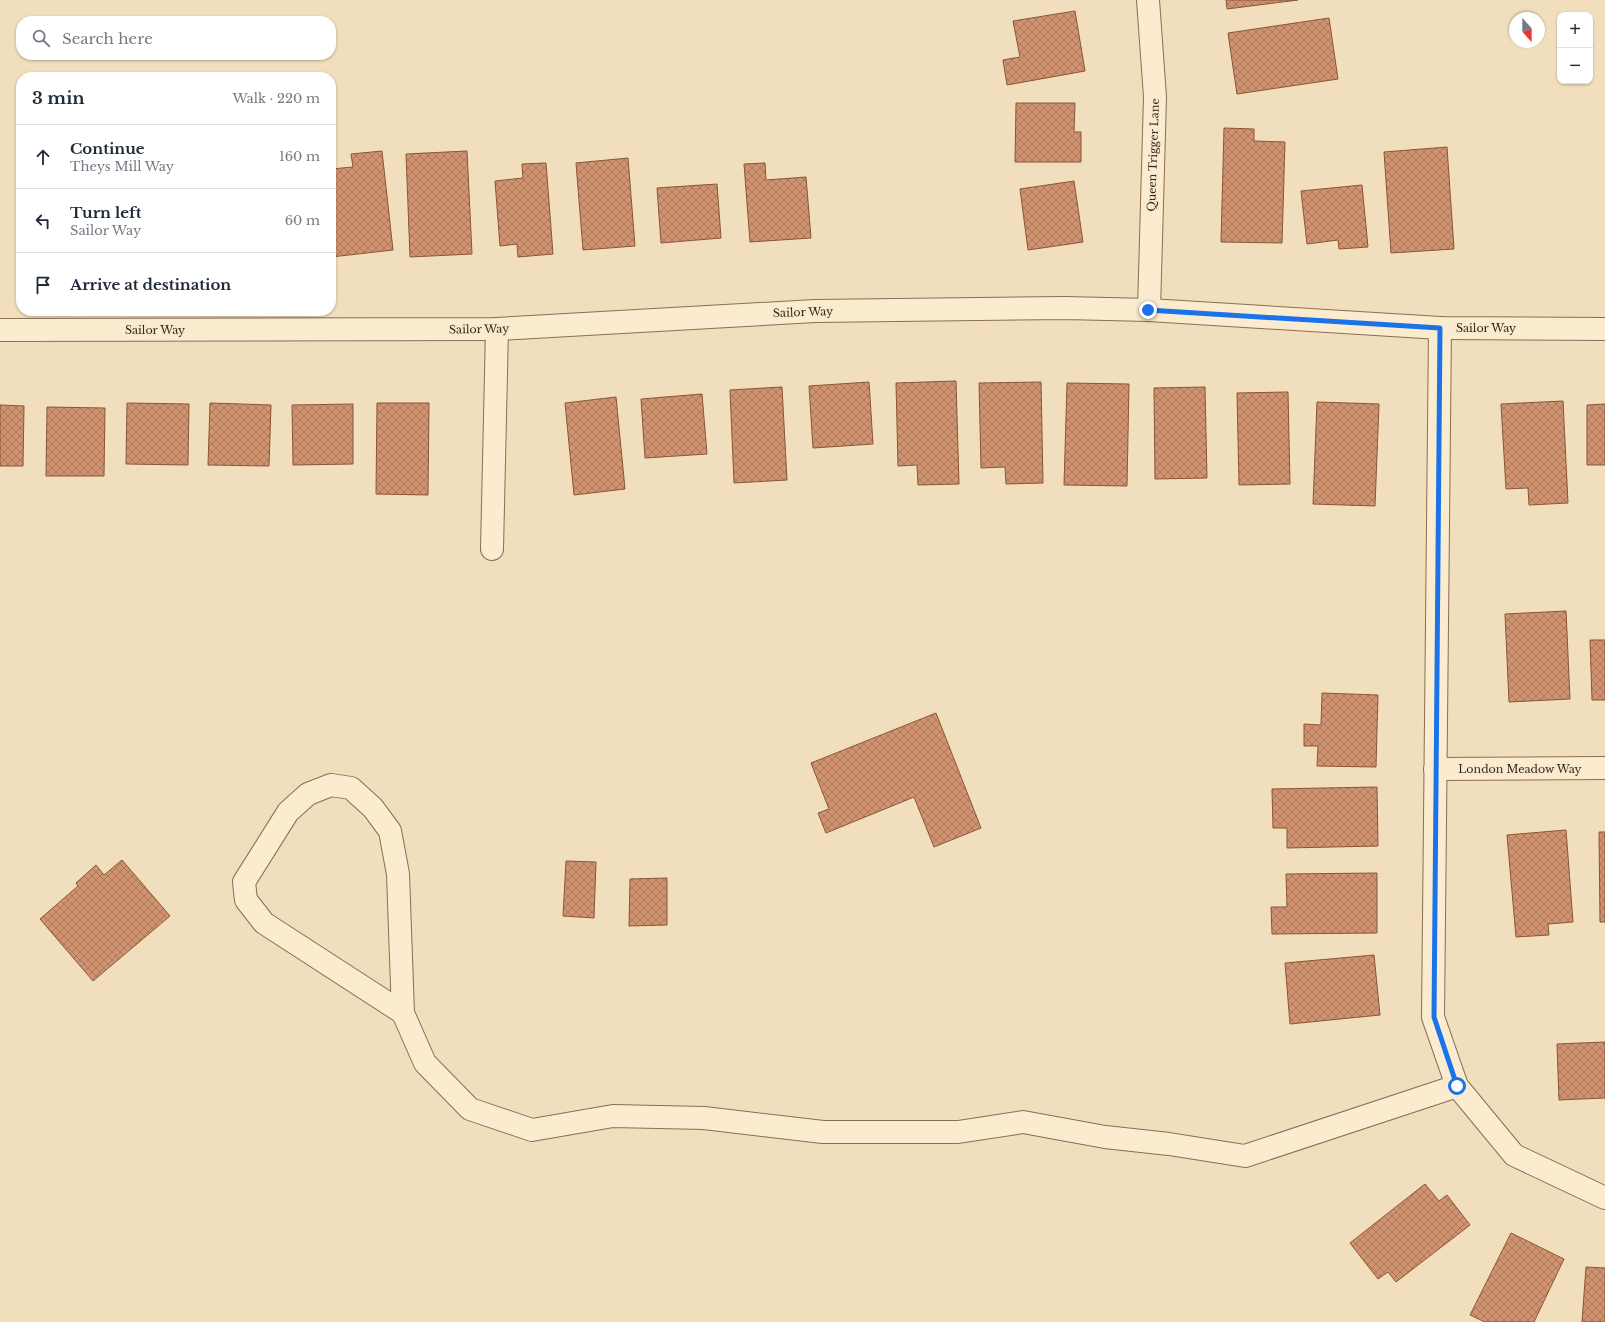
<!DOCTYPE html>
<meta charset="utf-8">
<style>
:root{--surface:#fff;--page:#f6f6f7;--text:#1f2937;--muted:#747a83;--line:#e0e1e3}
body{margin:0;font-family:"Libre Baskerville",serif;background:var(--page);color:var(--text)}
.controls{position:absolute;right:12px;top:12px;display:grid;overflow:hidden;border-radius:8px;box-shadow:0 1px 3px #0004}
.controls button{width:36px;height:36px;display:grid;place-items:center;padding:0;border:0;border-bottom:1px solid var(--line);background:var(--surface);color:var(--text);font:20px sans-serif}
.compass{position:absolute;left:1509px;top:12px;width:36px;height:36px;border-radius:50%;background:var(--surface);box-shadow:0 1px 3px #0004;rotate:159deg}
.stop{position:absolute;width:12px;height:12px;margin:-9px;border:3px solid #1a73e8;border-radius:50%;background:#fff}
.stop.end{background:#1a73e8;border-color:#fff;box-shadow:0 1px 4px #0008}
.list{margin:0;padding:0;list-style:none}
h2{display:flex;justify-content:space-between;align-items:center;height:52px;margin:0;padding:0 16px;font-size:17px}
h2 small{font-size:13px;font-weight:400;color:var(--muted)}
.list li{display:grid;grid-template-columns:26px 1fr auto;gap:12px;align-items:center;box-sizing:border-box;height:64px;padding:0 16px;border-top:1px solid var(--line)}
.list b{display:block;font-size:15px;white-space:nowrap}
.list p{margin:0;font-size:13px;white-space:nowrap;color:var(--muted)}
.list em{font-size:13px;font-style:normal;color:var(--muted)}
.icon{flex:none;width:22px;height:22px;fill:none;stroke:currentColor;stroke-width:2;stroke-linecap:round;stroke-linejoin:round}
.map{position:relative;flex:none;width:1605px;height:1322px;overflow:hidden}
.search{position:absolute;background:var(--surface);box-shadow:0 1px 3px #0004;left:16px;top:16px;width:320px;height:44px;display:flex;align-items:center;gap:10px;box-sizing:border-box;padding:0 14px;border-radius:16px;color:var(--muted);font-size:15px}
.panel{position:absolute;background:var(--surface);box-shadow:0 1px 3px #0004;left:16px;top:72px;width:320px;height:244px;border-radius:16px}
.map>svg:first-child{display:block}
.building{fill:url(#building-cross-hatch);stroke:#895539}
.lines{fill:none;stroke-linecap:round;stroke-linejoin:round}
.minor-casing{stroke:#886e55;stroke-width:24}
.minor{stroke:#fbeccf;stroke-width:22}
.route{stroke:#1a73e8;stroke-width:5}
.labels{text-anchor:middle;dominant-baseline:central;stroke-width:3;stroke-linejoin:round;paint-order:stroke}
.street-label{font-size:11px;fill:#37271b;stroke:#f7e9cc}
</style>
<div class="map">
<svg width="1605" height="1322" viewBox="0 0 1605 1322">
<defs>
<pattern id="building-cross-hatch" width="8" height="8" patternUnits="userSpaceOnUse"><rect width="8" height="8" fill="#d1936f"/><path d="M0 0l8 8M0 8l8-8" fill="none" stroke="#aa785a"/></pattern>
</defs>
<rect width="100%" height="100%" fill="#f0debc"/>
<g class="building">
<path d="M1226 0H1298L1227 9Z"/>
<path d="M1075 11 1085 71 1007 85 1003 60 1020 57 1013 21Z"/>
<path d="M1329 18 1338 79 1237 94 1228 33Z"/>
<path d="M1016 103H1075L1074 132H1081V162H1015Z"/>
<path d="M1224 128 1254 129V141L1285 142 1282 243 1221 242Z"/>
<path d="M1447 147 1454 249 1391 253 1384 152Z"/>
<path d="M382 151 393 250 331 257V169L353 167 351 154Z"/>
<path d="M467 151 472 254 410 257 406 154Z"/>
<path d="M628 158 635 246 583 250 576 163Z"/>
<path d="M546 163 553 254 518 257 517 244 500 246 495 181 523 178 522 164Z"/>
<path d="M765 163 766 180 806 177 811 238 750 242 744 164Z"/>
<path d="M1074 181 1083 242 1028 250 1020 189Z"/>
<path d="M717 184 721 238 661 243 657 188Z"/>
<path d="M1362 185 1368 247 1339 249 1338 240 1307 244 1301 191Z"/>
<path d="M956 381 959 484 918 485 917 465 898 466 896 383Z"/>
<path d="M869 382 873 444 813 448 809 386Z"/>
<path d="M1041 382 1043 483 1006 484 1005 467 981 468 979 383Z"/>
<path d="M1067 383 1129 384 1127 486 1064 485Z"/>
<path d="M782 387 787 480 734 483 730 390Z"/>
<path d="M1205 387 1207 478 1155 479 1154 388Z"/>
<path d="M1288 392 1290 484 1239 485 1237 393Z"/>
<path d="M702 394 707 454 645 458 641 399Z"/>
<path d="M616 397 625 489 574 495 565 403Z"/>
<path d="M1563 401 1568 503 1529 505 1528 488 1506 489 1501 404Z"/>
<path d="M1317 402 1379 404 1375 506 1313 504Z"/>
<path d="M127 403 189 404 188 465 126 464Z"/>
<path d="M210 403 271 405 269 466 208 465Z"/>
<path d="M377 403H429L428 495 376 494Z"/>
<path d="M353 404V464L293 465 292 405Z"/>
<path d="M1605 404V465H1587V405Z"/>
<path d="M0 405 24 406 23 466H0Z"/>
<path d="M47 407 105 408 104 476H46Z"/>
<path d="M1566 611 1570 699 1509 702 1505 614Z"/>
<path d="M1590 640H1605V700H1592Z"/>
<path d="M1322 693 1378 695 1376 767 1317 766 1318 746H1304V724L1321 725Z"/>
<path d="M936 713 981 828 934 847 914 797 826 833 818 813 829 809 811 763Z"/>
<path d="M1377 787 1378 846 1287 848V828H1273L1272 789Z"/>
<path d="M1566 830 1573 922 1548 924 1549 935 1516 937 1507 835Z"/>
<path d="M1599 832H1605V922H1600Z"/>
<path d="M122 860 170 916 93 981 40 919 78 886 76 883 96 865 104 875Z"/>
<path d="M566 861 596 862 594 918 563 916Z"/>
<path d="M1377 873V933L1272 934 1271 907H1287L1286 874Z"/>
<path d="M667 878V925L629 926 630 879Z"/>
<path d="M1374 955 1380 1015 1290 1024 1285 963Z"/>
<path d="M1605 1042V1098L1559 1100 1557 1044Z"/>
<path d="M1425 1184 1439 1201 1447 1195 1470 1225 1396 1282 1388 1272 1378 1279 1350 1243Z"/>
<path d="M1511 1233 1564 1259 1534 1322H1485L1470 1315Z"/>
<path d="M1586 1267 1605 1268V1322H1582Z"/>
</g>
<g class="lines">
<g class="minor-casing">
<g id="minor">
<path d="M1148 0 1155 97 1149 310"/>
<path d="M1440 328 1433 1017 1457 1086 1514 1155 1605 1198"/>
<path d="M0 330 497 329 815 311 1065 308 1149 310 1440 328 1605 329"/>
<path d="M492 549 497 329"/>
<path d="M1435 769 1605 768"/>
<path d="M403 1013 264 923 246 900 244 882 288 812 308 794 331 785 351 788 373 808 390 831 398 874 403 1013 425 1063 470 1109 532 1130 613 1116 704 1118 823 1132H958L1023 1122 1105 1137 1169 1144 1245 1156 1457 1086"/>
</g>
</g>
<use href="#minor" class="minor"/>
</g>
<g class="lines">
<path class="route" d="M1148 310 1440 328 1434 1017 1457 1086"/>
</g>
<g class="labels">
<g class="street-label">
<text transform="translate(1153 155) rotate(-88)">Queen Trigger Lane</text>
<text transform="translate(803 312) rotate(-2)">Sailor Way</text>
<text x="1486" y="328">Sailor Way</text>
<text transform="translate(479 329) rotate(-1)">Sailor Way</text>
<text x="155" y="330">Sailor Way</text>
<text x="1520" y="769">London Meadow Way</text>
</g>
</g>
</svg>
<div class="controls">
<button>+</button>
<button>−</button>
</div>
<svg class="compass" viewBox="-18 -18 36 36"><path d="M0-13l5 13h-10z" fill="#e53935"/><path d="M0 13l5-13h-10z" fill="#747a83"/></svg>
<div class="stop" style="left:1457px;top:1086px"></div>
<div class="stop end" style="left:1148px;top:310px"></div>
<div class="search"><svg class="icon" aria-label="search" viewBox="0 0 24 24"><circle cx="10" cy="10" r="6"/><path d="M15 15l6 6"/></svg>Search here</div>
<section class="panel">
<h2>3 min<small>Walk · 220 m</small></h2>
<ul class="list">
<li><svg class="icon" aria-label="ahead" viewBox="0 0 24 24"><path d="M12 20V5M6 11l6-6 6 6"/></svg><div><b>Continue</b><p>Theys Mill Way</p></div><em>160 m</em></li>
<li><svg class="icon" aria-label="left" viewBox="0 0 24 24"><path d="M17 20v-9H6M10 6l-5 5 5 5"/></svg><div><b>Turn left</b><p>Sailor Way</p></div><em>60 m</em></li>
<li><svg class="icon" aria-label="arrive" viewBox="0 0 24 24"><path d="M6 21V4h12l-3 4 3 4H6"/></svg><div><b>Arrive at destination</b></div></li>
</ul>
</section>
</div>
